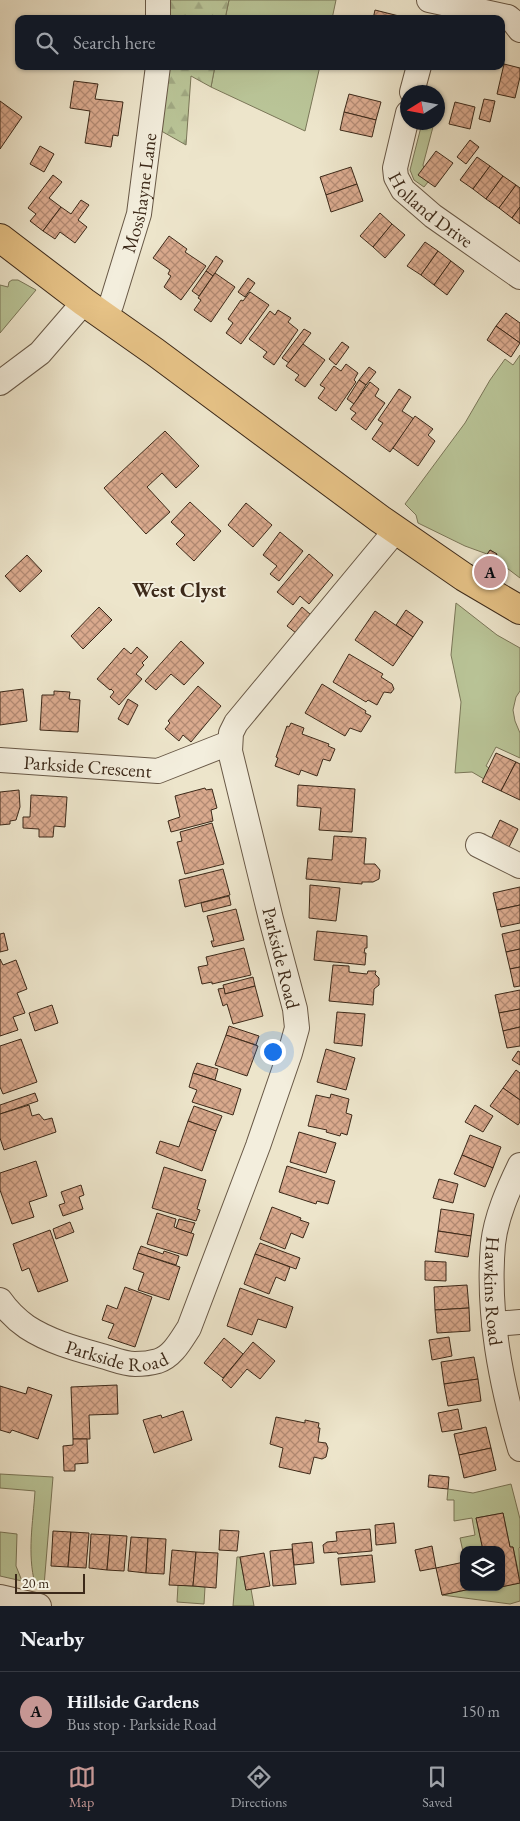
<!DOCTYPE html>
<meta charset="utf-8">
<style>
:root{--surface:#171b24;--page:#242831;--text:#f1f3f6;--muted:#9ea1a6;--line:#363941;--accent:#c59692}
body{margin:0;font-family:"EB Garamond",serif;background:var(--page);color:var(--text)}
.controls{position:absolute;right:15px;bottom:15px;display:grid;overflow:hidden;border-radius:10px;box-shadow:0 1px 4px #0004}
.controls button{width:45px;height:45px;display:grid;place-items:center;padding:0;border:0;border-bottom:1px solid var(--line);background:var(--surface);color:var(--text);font:25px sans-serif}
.compass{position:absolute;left:400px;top:85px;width:45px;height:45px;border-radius:50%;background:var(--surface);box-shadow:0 1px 4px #0004;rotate:259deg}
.scale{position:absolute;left:15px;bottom:12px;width:70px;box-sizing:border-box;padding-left:5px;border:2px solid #3c2919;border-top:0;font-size:14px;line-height:18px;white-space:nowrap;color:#3c2919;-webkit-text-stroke:4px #f3eedd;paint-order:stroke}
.you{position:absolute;left:272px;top:1051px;width:18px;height:18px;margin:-12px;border:4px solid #fff;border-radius:50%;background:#1a73e8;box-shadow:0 0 0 8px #1a73e833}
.badge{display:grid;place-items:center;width:32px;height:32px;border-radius:50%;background:var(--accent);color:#111;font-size:16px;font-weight:700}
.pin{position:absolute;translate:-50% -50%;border:2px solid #fff;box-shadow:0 1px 5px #0006}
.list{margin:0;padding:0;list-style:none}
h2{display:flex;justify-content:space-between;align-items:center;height:65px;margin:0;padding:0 20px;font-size:21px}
h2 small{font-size:16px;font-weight:400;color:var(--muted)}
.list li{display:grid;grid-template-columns:32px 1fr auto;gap:15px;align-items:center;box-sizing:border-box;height:80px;padding:0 20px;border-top:1px solid var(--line)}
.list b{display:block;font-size:19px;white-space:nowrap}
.list p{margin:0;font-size:16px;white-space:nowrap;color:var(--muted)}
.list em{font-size:16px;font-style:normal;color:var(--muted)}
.icon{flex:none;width:28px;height:28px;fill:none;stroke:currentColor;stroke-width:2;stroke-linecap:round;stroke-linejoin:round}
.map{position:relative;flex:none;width:520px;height:1606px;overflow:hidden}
.search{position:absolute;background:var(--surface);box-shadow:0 1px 4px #0004;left:15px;right:15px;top:15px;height:55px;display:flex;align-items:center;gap:12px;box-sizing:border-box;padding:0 18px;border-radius:10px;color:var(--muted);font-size:19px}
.sheet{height:145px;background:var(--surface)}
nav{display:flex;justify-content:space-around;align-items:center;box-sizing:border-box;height:70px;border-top:1px solid var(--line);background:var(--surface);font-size:14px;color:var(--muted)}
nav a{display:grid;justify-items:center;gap:2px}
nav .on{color:var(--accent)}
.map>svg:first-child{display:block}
.green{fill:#b9c497;stroke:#7a7658}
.forest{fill:url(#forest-firs);stroke:#7a7658}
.building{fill:url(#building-cross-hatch);stroke:#3c2919}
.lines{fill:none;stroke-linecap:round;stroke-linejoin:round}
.minor-casing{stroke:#685846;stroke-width:26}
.major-casing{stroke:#3c2919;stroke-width:30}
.minor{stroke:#f3eedd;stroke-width:24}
.major{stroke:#e6c286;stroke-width:28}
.labels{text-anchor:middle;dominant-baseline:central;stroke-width:4;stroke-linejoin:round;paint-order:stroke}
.street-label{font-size:19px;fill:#3c2919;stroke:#f3eedd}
.quarter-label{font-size:21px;font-weight:bold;fill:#3c2919;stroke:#f3eedd}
</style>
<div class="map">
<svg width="520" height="1606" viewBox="0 0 520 1606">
<defs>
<pattern id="forest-firs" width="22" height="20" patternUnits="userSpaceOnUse" patternTransform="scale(1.25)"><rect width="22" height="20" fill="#b9c497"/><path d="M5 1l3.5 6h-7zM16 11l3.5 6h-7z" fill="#a0a882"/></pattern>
<pattern id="building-cross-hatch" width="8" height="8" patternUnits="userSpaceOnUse" patternTransform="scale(1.25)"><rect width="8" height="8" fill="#daaa8e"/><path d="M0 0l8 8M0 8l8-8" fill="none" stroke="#b28a73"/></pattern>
</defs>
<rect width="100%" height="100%" fill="#ede5cb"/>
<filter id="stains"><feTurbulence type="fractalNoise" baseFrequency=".004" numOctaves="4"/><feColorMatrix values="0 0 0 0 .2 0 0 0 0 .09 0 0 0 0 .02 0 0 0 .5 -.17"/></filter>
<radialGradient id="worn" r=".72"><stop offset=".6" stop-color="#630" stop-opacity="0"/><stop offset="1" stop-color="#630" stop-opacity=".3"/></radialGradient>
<g class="green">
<path d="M229 0H336L332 19H225Z"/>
<path d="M215 66H320L305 131 211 87Z"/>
<path d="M422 123H434L423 165 428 182 424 187 414 180 410 170Z"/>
<path d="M12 280H18L36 290 0 333V285L8 287 9 282Z"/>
<path d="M520 355V578L495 559 497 554 490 550 487 554 465 546 418 523 416 515 405 504 465 423 490 380 505 359 513 365Z"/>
<path d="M456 603 497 635 520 648V691L516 697 513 710 515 721 520 733V758L496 747 486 766 489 768 484 779 472 772 455 773 461 702 451 655Z"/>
<path d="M0 1474 53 1477 44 1586 35 1584C27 1553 33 1523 35 1491L0 1488Z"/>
<path d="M511 1484 520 1519V1547L519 1548 520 1580 513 1547H510L503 1513 476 1518 483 1550H464V1556L460 1538 475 1535 472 1518 454 1521V1500H447L448 1489 473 1493Z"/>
<path d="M0 1532 17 1534 16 1566 22 1581 0 1576Z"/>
<path d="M237 1557H240L246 1590 251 1589 254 1606H233Z"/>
<path d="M520 1583V1601L510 1604 442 1595 480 1587H483L484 1590Z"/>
<path d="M178 1585 205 1587 204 1604 177 1602Z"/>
</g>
<g class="forest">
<path d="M164 0H229L225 19H164Z"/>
<path d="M165 66H215L211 87 191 76 186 145 156 128Z"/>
</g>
<g class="building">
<path d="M375 10 407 18V19H373Z"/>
<path d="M504 64 520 68V77L515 98 497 94Z"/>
<path d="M74 81 98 84 95 99 123 102 118 136 113 135 111 147 85 143 90 111 70 108Z"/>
<path d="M349 94 381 102 376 120 344 112Z"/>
<path d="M484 99 495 101 490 122 479 119Z"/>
<path d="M0 101 22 117 0 149Z"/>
<path d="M455 102 475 107 470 129 449 124Z"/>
<path d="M344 112 376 120 372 137 340 130Z"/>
<path d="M470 140 479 147 466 164 457 157Z"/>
<path d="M40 146 54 154 44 172 30 164Z"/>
<path d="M436 151 453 163 435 187 418 175Z"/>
<path d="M477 157 490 166 473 189 460 180Z"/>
<path d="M490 166 503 176 486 199 473 189Z"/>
<path d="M351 167 357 184 326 195 320 177Z"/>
<path d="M53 175 62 182 49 198 61 207 43 231 30 221 36 214 28 208Z"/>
<path d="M503 176 516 185 499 208 486 199Z"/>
<path d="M357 184 363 201 331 212 326 195Z"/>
<path d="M516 185 520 188V207L512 218 499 208Z"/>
<path d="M81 200 89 205 78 220 87 227 75 243 60 232 55 239 43 231 61 207 71 214Z"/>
<path d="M520 207V224L512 218Z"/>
<path d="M380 213 392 224 373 247 360 236Z"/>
<path d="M392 224 405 235 385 258 373 247Z"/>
<path d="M169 236 187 249 185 252 206 266 181 300 164 287 171 276 168 274 170 270 153 258Z"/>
<path d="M425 242 438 251 421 275 407 266Z"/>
<path d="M438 251 451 261 434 285 421 275Z"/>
<path d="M216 256 223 261 213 276 206 271Z"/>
<path d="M451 261 464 271 447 295 434 285Z"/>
<path d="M206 271 213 276 199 296 192 291Z"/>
<path d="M215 273 235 287 211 322 194 310 201 300 198 298Z"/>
<path d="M248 278 255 283 245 297 238 292Z"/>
<path d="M250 292 269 305 241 344 226 333 233 323 228 319 241 300 243 301Z"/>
<path d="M278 310 291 318 288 322 298 330 274 365 263 357 267 352 249 339 270 311 275 315Z"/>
<path d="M506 313 520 323V343L496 326Z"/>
<path d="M496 326 520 343 511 357 487 340Z"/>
<path d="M304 329 311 333 289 363 282 358Z"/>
<path d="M342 342 349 347 336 365 329 359Z"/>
<path d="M303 344 325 360 305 387 295 380 299 375 286 366Z"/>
<path d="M346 364 358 373 354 380 356 382 336 411 318 398 325 388 320 385 334 366 341 371Z"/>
<path d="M369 367 376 372 366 385 359 380Z"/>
<path d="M359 380 366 385 354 404 347 399Z"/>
<path d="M370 382 379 389 375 396 385 403 366 430 351 419 356 413 350 409Z"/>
<path d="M399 389 411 397 402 411 414 419 390 452 372 439 383 423 378 420Z"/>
<path d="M415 416 433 429 428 435 435 441 418 466 393 448Z"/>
<path d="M165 431 199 466 176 488 162 473 147 487 170 512 146 534 104 488Z"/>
<path d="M190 502 221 531 194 561 176 544 185 535 171 522Z"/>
<path d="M246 503 272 525 253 547 228 525Z"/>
<path d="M280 532 303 551 279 581 270 574 277 566 263 555Z"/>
<path d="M490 550 497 554 493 561 486 556Z"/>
<path d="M309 554 333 575 309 604 300 596 293 605 277 592Z"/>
<path d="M27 555 42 571 20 592 5 576Z"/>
<path d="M99 607 112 620 83 649 71 636Z"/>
<path d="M302 607 311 615 296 633 287 626Z"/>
<path d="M406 610 423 622 413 637 396 625Z"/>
<path d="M375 611 413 637 393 666 355 640Z"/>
<path d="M181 641 204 663 184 685 171 674 156 690 145 681Z"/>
<path d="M137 647 148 657 142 663 144 665 136 674 142 679 119 705 110 697 114 692 111 689 110 690 97 679 124 648 131 654Z"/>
<path d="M349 654 383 674 381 677 392 684 394 689 391 693 384 692 377 705 368 700 366 702 333 682Z"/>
<path d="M322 684 366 711 365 713 371 716 361 732 350 728 345 736 305 713Z"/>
<path d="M198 686 221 706 191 742 183 735 179 741 165 729 170 723 168 721Z"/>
<path d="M23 689 27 721 0 725V692Z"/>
<path d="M54 691 70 692 69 699 80 700 78 732 40 730 42 695H54Z"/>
<path d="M128 699 138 705 128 725 118 719Z"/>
<path d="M291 723 304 728 302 734 329 744 328 746 335 749 330 761 323 759 317 776 301 770 299 775 275 766 278 758 276 757 287 726 289 727Z"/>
<path d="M496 753 516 762 501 791 482 782Z"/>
<path d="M516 762 520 764V800L501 791Z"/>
<path d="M298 785 355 789 352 832 319 830 321 808 297 806Z"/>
<path d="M205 788 206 790 212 789 217 808 211 810 213 821 171 832 168 821 180 817 175 796Z"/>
<path d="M19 790 20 807 16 820 10 821V824L0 825V792Z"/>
<path d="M31 795 67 797 65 827 54 826 53 837H39V829L23 828V817H30Z"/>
<path d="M500 820 518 829 509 847 491 839Z"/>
<path d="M212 823 224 864 185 874 177 842 182 841 180 832Z"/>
<path d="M334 836 366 838 364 864H375L380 870 379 879 373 882H362V884L306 879 308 858 332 860Z"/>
<path d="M223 869 230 895 185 907 179 880Z"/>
<path d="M310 885 340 888 336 921 309 918Z"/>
<path d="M520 887V905L497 910 493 893Z"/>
<path d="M229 896 231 905 203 912 201 903Z"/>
<path d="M520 905V923L501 927 497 910Z"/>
<path d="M236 909 244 940 213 947 211 941H214L207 916Z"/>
<path d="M520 930V949L506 952 502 934Z"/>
<path d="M317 931 367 936V948H365L364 953H366L365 965 314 960Z"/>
<path d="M4 933 8 950 0 952V934Z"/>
<path d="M244 948 251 975 212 984V982L202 984 198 967 208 965 206 957Z"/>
<path d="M520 949V967L510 969 506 952Z"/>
<path d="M0 959 3 965 16 960 27 989 17 993 25 1013 13 1017 18 1030 0 1036Z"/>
<path d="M333 965 349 966V972L367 974 368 971H376L375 974 379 978V985L374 989 373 1005 329 1001Z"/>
<path d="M520 967V986L514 987 510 969Z"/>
<path d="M253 977 255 986 225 994 223 985Z"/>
<path d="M255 986 263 1016 233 1024 227 1004 223 1006 218 989 224 988 225 994Z"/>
<path d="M520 990V1009L499 1013 495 995Z"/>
<path d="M52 1005 58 1023 35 1031 29 1013Z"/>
<path d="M520 1009V1027L503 1031 499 1013Z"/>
<path d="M337 1012 365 1014 362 1046 334 1043Z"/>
<path d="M229 1026 259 1036 256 1045 226 1035Z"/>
<path d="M520 1027V1046L507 1048 503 1031Z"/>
<path d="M226 1035 258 1046 247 1076 215 1065Z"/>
<path d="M21 1039 37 1082 3 1094 0 1087V1046Z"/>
<path d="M326 1049 355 1058 346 1090 317 1082Z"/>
<path d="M518 1051 520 1052V1065L512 1060Z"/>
<path d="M197 1063 218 1069 215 1080 193 1073Z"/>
<path d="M516 1070 520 1073V1100L503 1088Z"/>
<path d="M193 1073 241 1089 233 1115 192 1102 197 1090 189 1087Z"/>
<path d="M503 1088 520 1100V1122L518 1125 490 1106Z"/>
<path d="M35 1093 38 1101 0 1114V1105Z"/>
<path d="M331 1094 349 1099 346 1113 352 1115 347 1135 341 1133 340 1136 326 1132 327 1130 308 1126 316 1095 330 1098Z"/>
<path d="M29 1105 32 1116 39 1114 44 1120 52 1118 56 1132 4 1150 0 1138V1114Z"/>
<path d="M475 1105 493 1116 483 1132 465 1122Z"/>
<path d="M194 1106 222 1116 216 1131 188 1121Z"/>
<path d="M188 1121 216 1131 202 1171 156 1153 160 1141 179 1147Z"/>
<path d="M299 1132 336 1143 326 1173 290 1162Z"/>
<path d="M470 1135 501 1147 493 1168 462 1155Z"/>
<path d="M462 1155 493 1168 485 1187 454 1174Z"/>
<path d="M36 1161 47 1196 29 1202 34 1217 12 1224 0 1190V1173Z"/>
<path d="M287 1166 335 1181 328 1204 317 1201 316 1204 279 1192Z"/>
<path d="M164 1167 206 1180 197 1209 200 1210 196 1221 152 1208Z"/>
<path d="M439 1179 458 1184 453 1203 433 1198Z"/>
<path d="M81 1185 84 1195 79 1197 83 1209 63 1216 59 1205 65 1203 61 1192Z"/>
<path d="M272 1207 301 1218 300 1220 309 1223 303 1238 291 1233 285 1249 260 1239Z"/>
<path d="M441 1209 474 1214 471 1236 438 1231Z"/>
<path d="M157 1213 176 1219 174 1227 194 1234 187 1256 147 1244Z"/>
<path d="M179 1219 195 1223 191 1233 176 1228Z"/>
<path d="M70 1222 74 1232 56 1239 53 1229Z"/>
<path d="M50 1230 68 1281 38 1292 29 1268 22 1271 13 1244Z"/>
<path d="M438 1231 471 1236 468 1257 435 1252Z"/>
<path d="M260 1243 300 1258 296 1269 255 1254Z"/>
<path d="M141 1246 163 1254 164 1251 179 1256 176 1265 138 1253Z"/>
<path d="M138 1253 180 1267 169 1300 138 1290 144 1273 133 1269Z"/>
<path d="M255 1254 290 1267 285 1281 276 1277 269 1294 244 1284Z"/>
<path d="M425 1261 446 1262V1281L425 1280Z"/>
<path d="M467 1285 469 1308 435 1310 434 1287Z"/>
<path d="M125 1287 152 1297 135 1347 108 1338 114 1324 102 1320 107 1305 117 1309Z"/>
<path d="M240 1288 293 1307 286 1328 258 1319 252 1335 227 1326Z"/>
<path d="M469 1308 470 1331 437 1333 435 1310Z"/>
<path d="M449 1337 452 1356 432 1360 429 1340Z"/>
<path d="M224 1338 243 1354 223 1378 204 1363Z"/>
<path d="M253 1342 275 1361 260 1379 247 1369 231 1388 222 1380Z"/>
<path d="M474 1357 478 1379 444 1384 441 1362Z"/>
<path d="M478 1379 481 1401 448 1406 444 1384Z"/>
<path d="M117 1385 118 1414 89 1415 90 1439H73L71 1387Z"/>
<path d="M0 1386 26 1394 28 1387 52 1395 38 1439 12 1430 10 1433 0 1430Z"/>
<path d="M458 1409 462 1429 442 1432 438 1413Z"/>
<path d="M183 1411 192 1440 154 1453 143 1420 161 1415 162 1418Z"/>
<path d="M276 1417 305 1423V1420L319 1423 318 1428H320L318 1442 326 1443 328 1448 326 1457 322 1459 314 1457 310 1474 279 1467 283 1448 270 1444Z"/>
<path d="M486 1427 491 1448 459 1455 454 1434Z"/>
<path d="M73 1439H87L88 1463 75 1464V1471H64L63 1446 73 1445Z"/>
<path d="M491 1448 496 1470 464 1478 459 1455Z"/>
<path d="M429 1475 449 1477 448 1489 428 1487Z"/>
<path d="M503 1513 510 1547H513L520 1583 501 1587V1550H483L476 1518Z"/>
<path d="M394 1523 396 1543 376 1545 375 1525Z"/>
<path d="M370 1529 372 1551 338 1554 337 1552 324 1553 323 1545 327 1542 337 1541 336 1532Z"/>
<path d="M220 1530 239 1531 237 1551 219 1550Z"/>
<path d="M53 1531 71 1532 68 1567 51 1566Z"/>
<path d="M71 1532 89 1533 86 1568 68 1567Z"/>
<path d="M91 1534 110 1535 107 1570 89 1568Z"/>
<path d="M110 1535 127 1536 124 1571 107 1570Z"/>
<path d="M131 1537 148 1538 146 1573 128 1571Z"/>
<path d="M148 1538 166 1539 164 1574 146 1573Z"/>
<path d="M312 1542 314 1563 294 1565 292 1544Z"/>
<path d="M432 1546 436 1568 420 1571 415 1550Z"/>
<path d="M292 1549 296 1584 273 1586 270 1551Z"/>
<path d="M172 1550 196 1552 193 1586 169 1585Z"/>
<path d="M196 1552 218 1553 216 1588 193 1586Z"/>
<path d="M264 1553 270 1586 246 1590 240 1557Z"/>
<path d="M372 1555 375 1582 341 1585 338 1558Z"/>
<path d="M464 1562V1587H480L442 1595 436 1568Z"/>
</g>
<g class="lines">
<g class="minor-casing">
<g id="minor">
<path d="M158 0V19"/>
<path d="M429 0 508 17 513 21 520 30"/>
<path d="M412 92 419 66"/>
<path id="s1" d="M408 113 395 168 396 177 403 190 433 216 520 277"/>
<path id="s2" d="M102 314 111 305 139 214 158 66"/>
<path d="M0 383 40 353 84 302"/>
<path id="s3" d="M0 760 158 771 229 743"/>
<path d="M478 845 520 866"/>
<path id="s4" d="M520 1165C508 1190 496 1217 493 1244 487 1314 501 1383 520 1449"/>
<path id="s5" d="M0 1300C7 1310 17 1320 27 1327 50 1342 77 1349 102 1356 113 1359 124 1364 135 1364 143 1364 151 1363 158 1361 173 1356 181 1340 189 1328L258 1146 290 1053 297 1028 295 1009 271 919 230 751 231 733 236 723 396 530"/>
<path d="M494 1324 520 1322"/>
<path d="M0 1597 39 1606"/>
</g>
</g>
<g class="major-casing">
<path id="major" d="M0 238 84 302 155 352 380 519 464 577 520 610"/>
</g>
<use href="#minor" class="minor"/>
<use href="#major" class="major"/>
</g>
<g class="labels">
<g class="street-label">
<text stroke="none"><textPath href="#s2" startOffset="129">Mosshayne Lane</textPath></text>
<text stroke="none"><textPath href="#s1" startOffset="114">Holland Drive</textPath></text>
<text stroke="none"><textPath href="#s3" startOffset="88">Parkside Crescent</textPath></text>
<text transform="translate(281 958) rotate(76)">Parkside Road</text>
<text stroke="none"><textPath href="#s4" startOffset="131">Hawkins Road</textPath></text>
<text stroke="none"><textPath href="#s5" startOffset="134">Parkside Road</textPath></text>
</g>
<g class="quarter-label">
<text x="179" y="589">West Clyst</text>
</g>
</g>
<rect width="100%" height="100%" filter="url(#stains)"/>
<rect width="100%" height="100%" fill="url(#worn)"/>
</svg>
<div class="controls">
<button><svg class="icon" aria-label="layers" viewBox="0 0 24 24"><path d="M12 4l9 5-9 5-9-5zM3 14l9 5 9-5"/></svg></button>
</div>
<svg class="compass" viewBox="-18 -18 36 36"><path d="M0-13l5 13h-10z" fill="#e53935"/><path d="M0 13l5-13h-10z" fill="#9ea1a6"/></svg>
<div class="scale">20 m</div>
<div class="you"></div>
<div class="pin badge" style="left:490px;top:572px">A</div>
<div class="search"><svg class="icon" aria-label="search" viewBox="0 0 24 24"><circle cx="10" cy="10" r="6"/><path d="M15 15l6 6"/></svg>Search here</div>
</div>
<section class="sheet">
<h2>Nearby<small></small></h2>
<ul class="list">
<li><span class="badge">A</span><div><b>Hillside Gardens</b><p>Bus stop · Parkside Road</p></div><em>150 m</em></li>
</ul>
</section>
<nav>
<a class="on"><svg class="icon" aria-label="map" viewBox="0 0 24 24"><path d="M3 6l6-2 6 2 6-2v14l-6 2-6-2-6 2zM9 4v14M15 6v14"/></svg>Map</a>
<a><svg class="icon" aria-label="directions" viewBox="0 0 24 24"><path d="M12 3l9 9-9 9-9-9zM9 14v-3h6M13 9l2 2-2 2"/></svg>Directions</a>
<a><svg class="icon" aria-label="saved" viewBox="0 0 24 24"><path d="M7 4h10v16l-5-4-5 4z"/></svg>Saved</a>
</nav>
